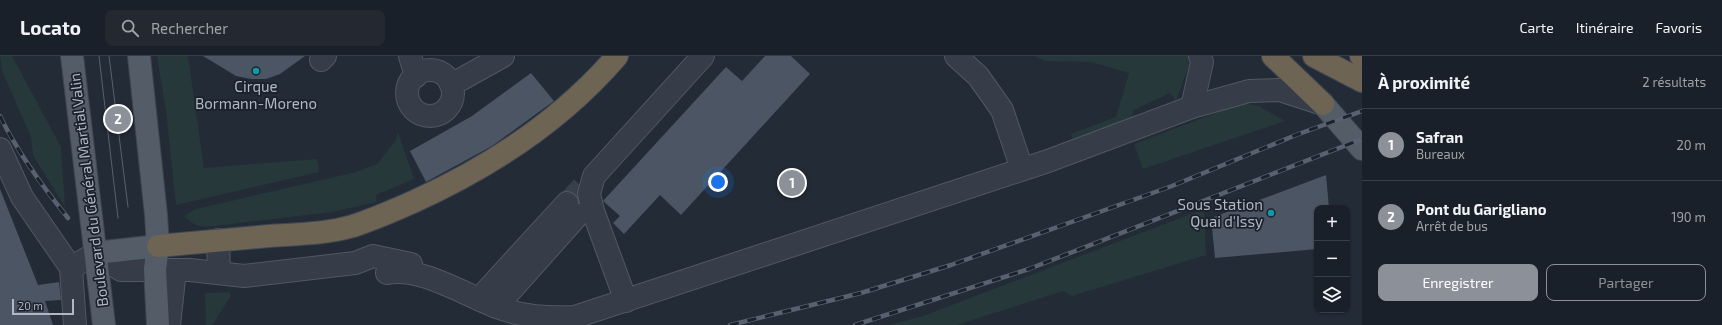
<!DOCTYPE html>
<html lang="fr">
<meta charset="utf-8">
<style>
:root{--surface:#1a2029;--page:#232831;--text:#f1f3f6;--muted:#9fa3a8;--line:#383e46;--accent:#8c9099}
body{margin:0;font-family:"Exo 2",sans-serif;background:var(--page);color:var(--text)}
.controls{position:absolute;right:12px;bottom:12px;display:grid;overflow:hidden;border-radius:8px;box-shadow:0 1px 3px #0004}
.controls button{width:36px;height:36px;display:grid;place-items:center;padding:0;border:0;border-bottom:1px solid var(--line);background:var(--surface);color:var(--text);font:20px sans-serif}
.scale{position:absolute;left:12px;bottom:10px;width:62px;box-sizing:border-box;padding-left:4px;border:2px solid #b1b8c4;border-top:0;font-size:11px;line-height:14px;white-space:nowrap;color:#b1b8c4;-webkit-text-stroke:3px #1b222c;paint-order:stroke}
.you{position:absolute;left:718px;top:126px;width:14px;height:14px;margin:-10px;border:3px solid #fff;border-radius:50%;background:#1a73e8;box-shadow:0 0 0 6px #1a73e833}
.badge{display:grid;place-items:center;width:26px;height:26px;border-radius:50%;background:var(--accent);color:#fff;font-size:13px;font-weight:700}
.pin{position:absolute;translate:-50% -50%;border:2px solid #fff;box-shadow:0 1px 4px #0006}
.list{margin:0;padding:0;list-style:none}
h2{display:flex;justify-content:space-between;align-items:center;height:52px;margin:0;padding:0 16px;font-size:17px}
h2 small{font-size:13px;font-weight:400;color:var(--muted)}
.list li{display:grid;grid-template-columns:26px 1fr auto;gap:12px;align-items:center;box-sizing:border-box;height:72px;padding:0 16px;border-top:1px solid var(--line)}
.list b{display:block;font-size:15px;white-space:nowrap}
.list p{margin:0;font-size:13px;white-space:nowrap;color:var(--muted)}
.list em{font-size:13px;font-style:normal;color:var(--muted)}
.actions{display:flex;gap:8px;padding:12px 16px}
.actions a{flex:1;padding:9px 0;border:1px solid var(--accent);border-radius:8px;text-align:center;font-size:14px;color:var(--accent)}
.actions .main{background:var(--accent);color:#fff}
.icon{flex:none;width:22px;height:22px;fill:none;stroke:currentColor;stroke-width:2;stroke-linecap:round;stroke-linejoin:round}
.map{position:relative;flex:none;width:1362px;height:269px;overflow:hidden}
header{display:flex;align-items:center;gap:24px;box-sizing:border-box;height:56px;padding:0 20px;background:var(--surface);border-bottom:1px solid var(--line)}
header strong{font-size:19px}
nav{display:flex;gap:22px;margin-inline-start:auto;font-size:14px}
.search{width:280px;height:36px;background:var(--page);display:flex;align-items:center;gap:10px;box-sizing:border-box;padding:0 14px;border-radius:8px;color:var(--muted);font-size:15px}
main{display:flex}
aside{flex:1;background:var(--surface)}
.map>svg:first-child{display:block}
.green{fill:#263839}
.building{fill:#4b5563}
.lines{fill:none;stroke-linecap:round;stroke-linejoin:round}
.minor-tunnel{stroke:#38404c;stroke-width:22;stroke-dasharray:22 11;stroke-linecap:butt}
.minor-casing{stroke:#515863;stroke-width:24}
.major-casing{stroke:#3f4651;stroke-width:24}
.highway-casing{stroke:#414853;stroke-width:24}
.minor{stroke:#363d48;stroke-width:22}
.major{stroke:#545c68;stroke-width:22}
.highway{stroke:#6d6454;stroke-width:22}
.tram{stroke:#58616f;stroke-width:1}
.rail-casing{stroke:#58616f;stroke-width:4.5}
.rail{stroke:#1b222c;stroke-width:3;stroke-dasharray:9;stroke-linecap:butt}
.culture-dot{fill:#0f9aa8;stroke:#1b222c;stroke-width:1.5}
.labels{text-anchor:middle;dominant-baseline:central;stroke-width:3.5;stroke-linejoin:round;paint-order:stroke}
.poi-label{font-size:15px;fill:#b1b8c4;stroke:#1b222c}
.street-label{font-size:15px;fill:#b1b8c4;stroke:#1b222c}
</style>
<header>
<strong>Locato</strong>
<div class="search"><svg class="icon" aria-label="search" viewBox="0 0 24 24"><circle cx="10" cy="10" r="6"/><path d="M15 15l6 6"/></svg>Rechercher</div>
<nav><a>Carte</a><a>Itinéraire</a><a>Favoris</a></nav>
</header>
<main>
<div class="map">
<svg width="1362" height="269" viewBox="0 0 1362 269">
<rect width="100%" height="100%" fill="#232b37"/>
<g class="green">
<path d="M0 0H12L61 91 65 151 33 99 31 81 2 15Z"/>
<path d="M157 0H188L204 112 317 103 319 116 176 149 166 55Z"/>
<path d="M1035 0H1189L1188 12 1176 45 1170 37 1134 54 1131 64 1072 83 1071 78 1116 61 1129 17 1091 6 1045 5Z"/>
<path d="M1242 47 1259 50 1285 65 1143 113 1134 88Z"/>
<path d="M398 76 414 123 376 139 377 146 332 156 214 170C198 171 196 171 184 160L196 153 352 117 377 108 396 84Z"/>
<path d="M1204 153 1206 199 1072 240 1063 235 957 269H889L923 260Z"/>
<path d="M230 236 231 240 212 269H206L205 237Z"/>
</g>
<g class="building">
<path d="M203 0H305L280 18 266 23H251L236 20Z"/>
<path d="M765 0H791L810 18 681 159 660 139 624 178 613 167 620 160 603 145 726 11 742 25Z"/>
<path d="M531 17 554 45 492 90 426 126 410 95 472 60Z"/>
<path d="M1326 119 1329 152H1317V193L1215 202 1211 162Z"/>
<path d="M0 133 38 229 59 226 61 244 45 245 53 269H0Z"/>
</g>
<g class="lines">
<path class="minor-tunnel" d="M567 147 583 130"/>
<g class="minor-casing">
<g id="minor">
<path d="M410 0 416 20"/>
<path d="M956 0 978 20 1002 54 1022 113"/>
<path d="M321 4 325 0"/>
<circle cx="430" cy="37" r="23"/>
<path d="M451 29 503 0"/>
<path d="M1192 51 1202 6 1200 0"/>
<path d="M0 93 22 141 71 212"/>
<path d="M218 184 219 217"/>
<path d="M387 217C421 210 465 239 497 251 523 261 548 262 575 261L1048 105 1192 51 1249 35 1280 34 1323 48"/>
<path d="M479 243 567 147"/>
<path d="M626 245 593 155 589 138 594 120 703 0"/>
<path d="M496 251 578 159"/>
<path d="M75 269 71 212 96 197 121 214H190L244 220 355 207 373 200 411 208"/>
<path d="M169 269 175 214"/>
</g>
</g>
<g class="major-casing">
<g id="major">
<path d="M72 0 104 269"/>
<path d="M139 0 156 159 158 190 155 213 158 269"/>
<path d="M1323 48 1362 93"/>
<path d="M96 197 158 190"/>
</g>
</g>
<g class="highway-casing">
<g id="highway">
<path d="M1273 0 1323 48"/>
<path d="M1314 0 1362 25"/>
<path d="M1361 0 1362 1"/>
<path d="M158 190C195 187 232 183 269 180 297 178 326 178 353 170 374 163 395 154 415 145 492 110 562 64 617 0"/>
</g>
</g>
<use href="#minor" class="minor"/>
<use href="#major" class="major"/>
<use href="#highway" class="highway"/>
<g class="tram">
<path d="M99 0 118 162"/>
<path d="M109 0 128 151"/>
</g>
<g class="rail-casing">
<g id="rail">
<path d="M0 60C18 97 42 130 68 162"/>
<path d="M730 269 861 237 951 209 1172 130 1296 79 1362 55"/>
<path d="M855 269 1029 213 1362 83"/>
</g>
</g>
<use href="#rail" class="rail"/>
</g>
<g class="culture-dot">
<circle cx="256" cy="15" r="4"/>
<circle cx="1271" cy="157" r="4"/>
</g>
<g class="labels">
<g class="poi-label">
<text x="256" y="30">Cirque<tspan x="256" dy="17">Bormann-Moreno</tspan></text>
<text x="1263" y="148" text-anchor="end">Sous Station<tspan x="1263" dy="17">Quai d'Issy</tspan></text>
</g>
<g class="street-label">
<text transform="translate(88 134) rotate(-97)">Boulevard du Général Martial Valin</text>
</g>
</g>
</svg>
<div class="controls">
<button>+</button>
<button>−</button>
<button><svg class="icon" aria-label="layers" viewBox="0 0 24 24"><path d="M12 4l9 5-9 5-9-5zM3 14l9 5 9-5"/></svg></button>
</div>
<div class="scale">20 m</div>
<div class="you"></div>
<div class="pin badge" style="left:792px;top:127px">1</div>
<div class="pin badge" style="left:118px;top:63px">2</div>
</div>
<aside>
<h2>À proximité<small>2 résultats</small></h2>
<ul class="list">
<li><span class="badge">1</span><div><b>Safran</b><p>Bureaux</p></div><em>20 m</em></li>
<li><span class="badge">2</span><div><b>Pont du Garigliano</b><p>Arrêt de bus</p></div><em>190 m</em></li>
</ul>
<div class="actions"><a class="main">Enregistrer</a><a>Partager</a></div>
</aside>
</main>
